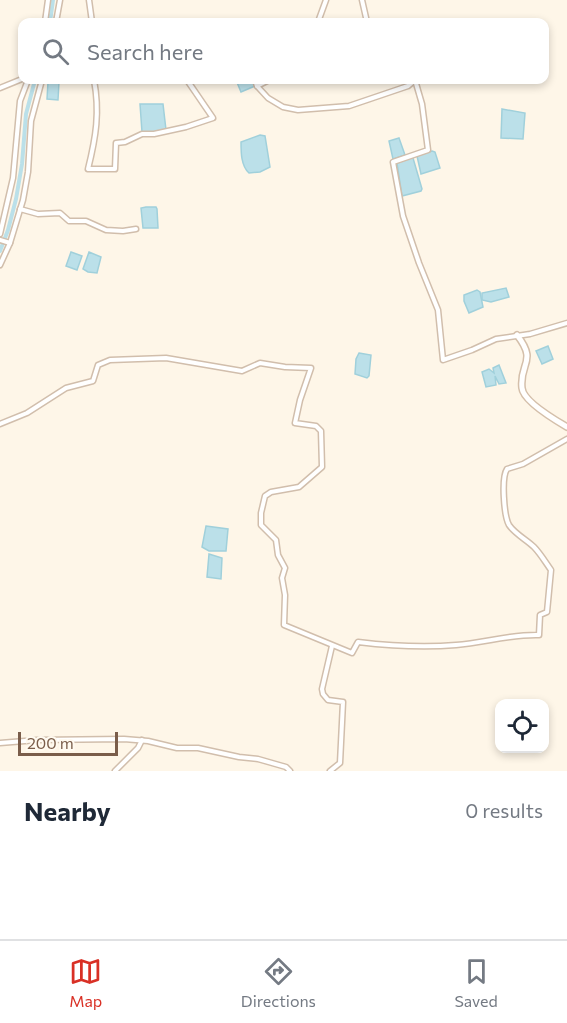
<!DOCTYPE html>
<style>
:root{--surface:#fff;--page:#f2f2f3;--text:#1f2937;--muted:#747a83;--line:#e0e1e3;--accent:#d93025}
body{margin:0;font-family:Commissioner,sans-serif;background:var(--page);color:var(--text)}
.controls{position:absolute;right:18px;bottom:18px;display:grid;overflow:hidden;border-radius:12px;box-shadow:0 3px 9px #0003}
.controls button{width:54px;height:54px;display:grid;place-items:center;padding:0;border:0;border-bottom:2px solid var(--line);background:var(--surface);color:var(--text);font:30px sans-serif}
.scale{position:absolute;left:18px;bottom:15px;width:100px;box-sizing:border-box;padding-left:6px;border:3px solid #7a5d4a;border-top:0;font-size:16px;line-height:21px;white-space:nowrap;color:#7a5d4a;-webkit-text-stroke:4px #fffaf0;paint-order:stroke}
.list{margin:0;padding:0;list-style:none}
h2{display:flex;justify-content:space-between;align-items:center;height:78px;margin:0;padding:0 24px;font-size:26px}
h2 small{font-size:20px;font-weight:400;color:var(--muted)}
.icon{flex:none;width:33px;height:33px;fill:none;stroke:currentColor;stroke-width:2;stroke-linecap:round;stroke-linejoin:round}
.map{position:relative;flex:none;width:567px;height:771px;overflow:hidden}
.search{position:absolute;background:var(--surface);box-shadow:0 3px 9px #0003;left:18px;right:18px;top:18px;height:66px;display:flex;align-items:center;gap:15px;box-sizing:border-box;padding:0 21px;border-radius:12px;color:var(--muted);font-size:22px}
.sheet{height:168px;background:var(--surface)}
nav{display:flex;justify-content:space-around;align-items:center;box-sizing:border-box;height:84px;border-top:2px solid var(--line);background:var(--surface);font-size:16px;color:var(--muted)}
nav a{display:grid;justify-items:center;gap:3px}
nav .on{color:var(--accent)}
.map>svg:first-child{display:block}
.water{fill:#bbe0e9;stroke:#a0d0db;stroke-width:1.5}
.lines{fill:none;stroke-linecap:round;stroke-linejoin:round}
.canal{stroke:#bbe0e9;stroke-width:4}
.street-casing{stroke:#d1beac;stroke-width:7}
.secondary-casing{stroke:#d4bfaa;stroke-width:8}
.street{stroke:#fff;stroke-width:4}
.secondary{stroke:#fff;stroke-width:5}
</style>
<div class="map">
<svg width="567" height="771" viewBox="0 0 567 771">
<rect width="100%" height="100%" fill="#fef6e8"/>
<g class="water">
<path d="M236 80H253L255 86 241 92Z"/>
<path d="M49 81 59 82 58 100 47 99 48 82Z"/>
<path d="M140 104H163L166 130 155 133 142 132Z"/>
<path d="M502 109 525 113 523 139 501 138Z"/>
<path d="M260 135 265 136 270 167 260 172 249 173C241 166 241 152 241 142Z"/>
<path d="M399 138 405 155 393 159 389 141Z"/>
<path d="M432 151 435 152 440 168 421 174 417 156Z"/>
<path d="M410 158H413L422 189 421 191 402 196 397 163Z"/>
<path d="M146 207H156L157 209 158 228H143L141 208Z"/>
<path d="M71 252 82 256 77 270 66 266Z"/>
<path d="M89 252 101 257 97 273 88 272 83 269Z"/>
<path d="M506 288 509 297 491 302 482 300V293Z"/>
<path d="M477 290 480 292 483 307 469 313 464 301V295Z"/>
<path d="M548 346 553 359 542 364 536 351Z"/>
<path d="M359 353 371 355 369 376 367 378 355 374 356 359Z"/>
<path d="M499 365 506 383 499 384 495 376 496 385 486 387 482 372 489 369 494 373 493 368Z"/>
<path d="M206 526 228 529 226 551H209L202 547Z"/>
<path d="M209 554 222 558 221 579 207 577Z"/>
</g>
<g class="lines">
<g class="canal">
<path d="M50 22 53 0"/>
<path d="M0 251 8 230 16 199 22 164 26 114 35 80"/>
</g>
<g class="street-casing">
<g id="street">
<path d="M89 0 92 22"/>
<path d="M362 0 367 22"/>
<path d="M45 22 48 0"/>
<path d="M56 22 60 0"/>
<path d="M318 22 326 0"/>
<path d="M94 80C100 112 96 137 88 169H115L116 143 125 142 142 134H154L186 127 213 118 187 80"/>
<path d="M255 80 257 86 268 98 283 107 298 110 349 106 408 86 415 80"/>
<path d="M415 80 422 104 428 150 393 162 403 216 419 263 438 310 443 360 472 350 496 339 530 334 567 323"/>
<path d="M257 86 269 80"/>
<path d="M0 88 22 79"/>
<path d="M20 209 38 214 60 213 69 221H86L106 230 123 231 136 229"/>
<path d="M0 234 13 178 20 101 28 80"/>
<path d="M0 240 10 243"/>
<path d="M0 265 10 243 23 200 28 172 31 121 42 80"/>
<path d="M0 424 27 413 66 388 93 381 98 365 110 360 166 358 242 371 260 363 285 367 311 368 300 400 295 423 316 426 321 431 322 467 299 487 271 492 265 496 261 513V525L276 540 278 555 285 568 282 578 285 595 284 625 352 653 358 642C391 646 423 648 456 645 484 643 511 634 539 635L540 615 547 612 551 570C546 563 540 553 534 547 527 540 515 534 509 525 504 516 501 478 507 469L523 464 567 439"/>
<path d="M0 743 37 740 124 739 148 741 177 748H198L239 757 258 759 286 767 290 771"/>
<path d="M115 771 138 748 142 740"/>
<path d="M330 771 340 763 343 702 328 700 323 694 322 689 332 646"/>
</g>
</g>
<g class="secondary-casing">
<path id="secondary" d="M517 335C538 362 519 363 522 388 523 401 555 420 567 427"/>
</g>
<use href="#street" class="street"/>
<use href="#secondary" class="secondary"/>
</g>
</svg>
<div class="controls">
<button><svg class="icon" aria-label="locate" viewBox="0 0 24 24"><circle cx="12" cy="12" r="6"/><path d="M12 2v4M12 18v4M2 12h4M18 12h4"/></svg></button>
</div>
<div class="scale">200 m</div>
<div class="search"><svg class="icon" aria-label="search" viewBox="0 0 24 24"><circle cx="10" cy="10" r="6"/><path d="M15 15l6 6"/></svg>Search here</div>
</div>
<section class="sheet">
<h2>Nearby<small>0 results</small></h2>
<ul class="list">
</ul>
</section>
<nav>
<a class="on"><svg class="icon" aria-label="map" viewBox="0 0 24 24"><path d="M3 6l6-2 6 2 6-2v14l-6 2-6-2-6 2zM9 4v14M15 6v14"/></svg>Map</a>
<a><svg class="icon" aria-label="directions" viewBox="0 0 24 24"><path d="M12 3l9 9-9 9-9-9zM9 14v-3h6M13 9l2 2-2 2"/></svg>Directions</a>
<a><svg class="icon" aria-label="saved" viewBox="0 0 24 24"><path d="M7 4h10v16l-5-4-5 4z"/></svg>Saved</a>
</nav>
